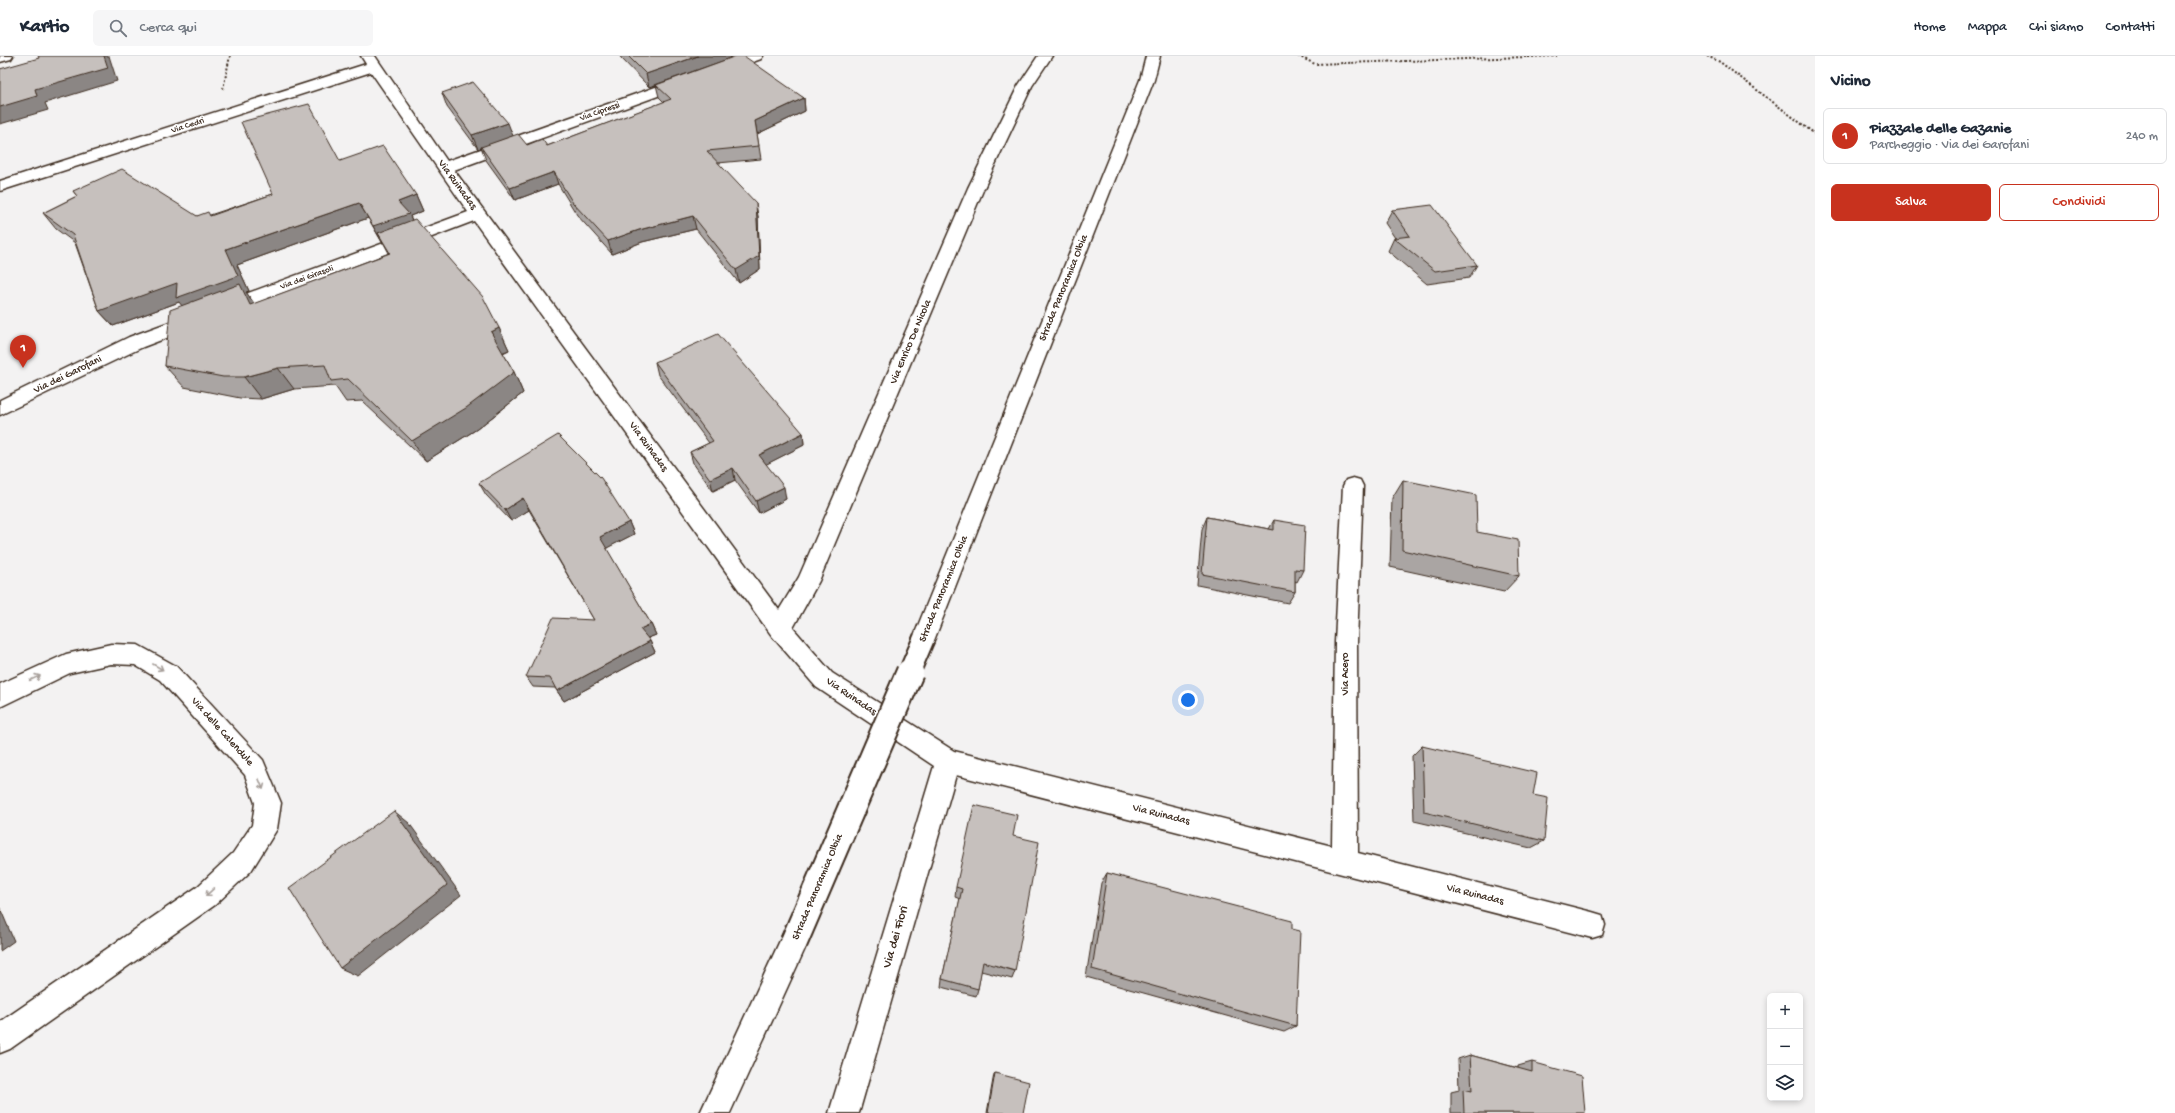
<!DOCTYPE html>
<html lang="it">
<meta charset="utf-8">
<style>
:root{--surface:#fff;--page:#f6f6f7;--text:#1f2937;--muted:#747a83;--line:#e0e1e3;--accent:#c8321e}
body{margin:0;font-family:"Gochi Hand",sans-serif;background:var(--page);color:var(--text)}
.controls{position:absolute;right:12px;bottom:12px;display:grid;overflow:hidden;border-radius:6px;box-shadow:0 2px 6px #0003}
.controls button{width:36px;height:36px;display:grid;place-items:center;padding:0;border:0;border-bottom:1px solid var(--line);background:var(--surface);color:var(--text);font:20px sans-serif}
.you{position:absolute;left:1188px;top:644px;width:14px;height:14px;margin:-10px;border:3px solid #fff;border-radius:50%;background:#1a73e8;box-shadow:0 0 0 6px #1a73e833}
.badge{display:grid;place-items:center;width:26px;height:26px;border-radius:50%;background:var(--accent);color:#fff;font-size:13px;font-weight:700}
.pin{position:absolute;translate:-50% -33px;filter:drop-shadow(0 1px 2px #0008)}
.pin::after{content:'';position:absolute;top:21px;width:14px;height:12px;background:inherit;clip-path:polygon(0 0,100% 0,50% 100%)}
.list{margin:0;padding:0;list-style:none}
h2{display:flex;justify-content:space-between;align-items:center;height:52px;margin:0;padding:0 16px;font-size:17px}
h2 small{font-size:13px;font-weight:400;color:var(--muted)}
.list li{display:grid;grid-template-columns:26px 1fr auto;gap:12px;align-items:center;box-sizing:border-box;height:56px;margin:0 8px 8px;padding:0 8px;border:1px solid var(--line);border-radius:6px}
.list b{display:block;font-size:15px;white-space:nowrap}
.list p{margin:0;font-size:13px;white-space:nowrap;color:var(--muted)}
.list em{font-size:13px;font-style:normal;color:var(--muted)}
.actions{display:flex;gap:8px;padding:12px 16px}
.actions a{flex:1;padding:9px 0;border:1px solid var(--accent);border-radius:6px;text-align:center;font-size:14px;color:var(--accent)}
.actions .main{background:var(--accent);color:#fff}
.icon{flex:none;width:22px;height:22px;fill:none;stroke:currentColor;stroke-width:2;stroke-linecap:round;stroke-linejoin:round}
.map{position:relative;flex:none;width:1815px;height:1057px;overflow:hidden}
header{display:flex;align-items:center;gap:24px;box-sizing:border-box;height:56px;padding:0 20px;background:var(--surface);border-bottom:1px solid var(--line)}
header strong{font-size:19px}
nav{display:flex;gap:22px;margin-inline-start:auto;font-size:14px}
.search{width:280px;height:36px;background:var(--page);display:flex;align-items:center;gap:10px;box-sizing:border-box;padding:0 14px;border-radius:6px;color:var(--muted);font-size:15px}
main{display:flex}
aside{flex:1;background:var(--surface)}
.map>svg:first-child{display:block}
.lines{fill:none;stroke-linecap:round;stroke-linejoin:round}
.minor-casing{stroke:#3b2a1e;stroke-width:3}
.highway-casing{stroke:#3b2a1e;stroke-width:3}
.path{stroke:#3b2a1e;stroke-width:2;stroke-dasharray:2 2;stroke-linecap:butt}
.minor{fill:#fff;fill-rule:evenodd}
.highway{fill:#fff;fill-rule:evenodd}
.highway-bridge-far1-casing{stroke:#3b2a1e;stroke-width:24;stroke-linecap:butt}
.highway-bridge-casing{stroke:#3b2a1e;stroke-width:30;stroke-linecap:butt}
.highway-bridge-far1{stroke:#fff;stroke-width:20}
.highway-bridge{stroke:#fff;stroke-width:26}
.wall{fill:#aaa5a3;stroke:#3b2a1e;fill-rule:evenodd}
.shaded-wall{fill:#8b8684;stroke:#3b2a1e}
.building{fill:#c6c0bd;stroke:#3b2a1e}
.oneway{stroke:#a79f9a}
.labels{text-anchor:middle;dominant-baseline:central;stroke-width:3.5;stroke-linejoin:round;paint-order:stroke}
.far-street-label{font-size:9px;fill:#3b2a1e;stroke:#fff}
.street-label{font-size:11px;fill:#3b2a1e;stroke:#fff}
.near-street-label{font-size:13px;fill:#3b2a1e;stroke:#fff}
</style>
<header>
<strong>Kartio</strong>
<div class="search"><svg class="icon" aria-label="search" viewBox="0 0 24 24"><circle cx="10" cy="10" r="6"/><path d="M15 15l6 6"/></svg>Cerca qui</div>
<nav><a>Home</a><a>Mappa</a><a>Chi siamo</a><a>Contatti</a></nav>
</header>
<main>
<div class="map">
<svg width="1815" height="1057" viewBox="0 0 1815 1057">
<rect width="100%" height="100%" fill="#f3f2f2"/>
<filter id="ink" filterUnits="userSpaceOnUse"><feTurbulence type="fractalNoise" baseFrequency=".025" numOctaves="2"/><feDisplacementMap in="SourceGraphic" scale="8" xChannelSelector="R" yChannelSelector="G"/><feConvolveMatrix kernelMatrix="1 2 1 2 8 2 1 2 1" color-interpolation-filters="sRGB"/></filter>
<g filter="url(#ink)">
<g class="lines">
<g class="minor-casing">
<g id="minor">
<path d="M0 0H13L11 3 0 6Z"/>
<path d="M361 0H375L447 105 681 22H691L693 25 691 28 454 114 779 554 799 521 968 132 1018 30 1038 0H1052L1032 30 984 132 819 525 793 572 832 617 954 695 1332 790 1335 586 1343 430 1346 424 1353 422 1360 424 1363 430 1357 586 1358 797 1592 856 1602 859 1605 869 1602 879 1592 882 956 719 859 1057H829L934 710 816 631 772 580 474 165 143 291 0 359V344L129 281 468 156 371 16 0 135V125L366 8Z"/>
<path d="M742 0H763L761 3 725 16H715L713 13 715 10Z"/>
<path d="M111 588 138 589 176 610 263 704 281 747 277 773 251 815 215 849 10 993 0 997V966L197 831 233 797 252 769 255 747 245 719 160 624 135 609 111 608 70 617 0 651V628L66 598Z"/>
</g>
</g>
<g class="highway-casing">
<g id="highway">
<path d="M1146 0H1160L1154 24 935 582 932 589 924 592 916 589 913 582 1140 24Z"/>
<path d="M794 872 804 876 808 886 730 1057H700L784 876Z"/>
</g>
</g>
<g class="path">
<path d="M1298 0 1315 8 1557 0"/>
<path d="M1707 0 1720 6 1815 78"/>
<path d="M223 33 230 0"/>
</g>
<use href="#minor" class="minor"/>
<use href="#highway" class="highway"/>
<g class="highway-bridge-far1-casing">
<path id="highway-bridge-far1" d="M909 617 924 582"/>
</g>
<g class="highway-bridge-casing">
<path id="highway-bridge" d="M794 886 910 616"/>
</g>
<use href="#highway-bridge-far1" class="highway-bridge-far1"/>
<use href="#highway-bridge" class="highway-bridge"/>
</g>
<g class="wall">
<path d="M620 0H731V2L804 42 805 55 757 78 761 103 718 107 758 160 760 213 739 227 696 173 642 186 612 198 577 159 558 128 515 144 486 104 481 91 478 93 447 51 442 37 527 89 547 90 664 46 659 41 656 29 649 31 621 2Z"/>
<path d="M340 105 416 139 423 155 410 160 412 164 499 272 509 294 503 297 514 316 523 337 477 373 426 405 362 345 346 346 335 330 294 333 261 343 240 342 184 331 165 310 182 249 179 246 113 270 99 255 75 187 56 173 43 157 77 140 73 135 197 160 210 159 273 138ZM368 162 382 186H383L389 197 254 248 246 236 249 235 237 209Z"/>
<path d="M1392 154 1477 209 1469 222 1427 228 1388 195 1394 182H1395L1385 167Z"/>
<path d="M655 306 803 377 804 389 766 408 786 443 759 457 735 424 713 435 693 407 690 396 709 387 658 319Z"/>
<path d="M1403 424 1477 476 1519 520 1504 536 1390 511 1392 442Z"/>
<path d="M479 427 629 466 634 478 606 492 651 568 656 579 648 582 650 585 655 596 564 645 555 632 533 631 526 621 594 564 529 454 511 465 486 439Z"/>
<path d="M1207 461 1269 473 1274 464 1303 514 1297 526 1295 525V536L1288 547 1197 529 1202 473Z"/>
<path d="M1422 690 1533 739 1544 785 1531 792 1414 765 1412 700Z"/>
<path d="M1013 780 1015 915 1012 923 981 915 978 933 976 940 941 931 942 923 960 843 955 841 956 831Z"/>
<path d="M1107 817 1292 873 1296 970 1284 976 1086 921 1101 827Z"/>
<path d="M1470 999 1518 1012V1010L1532 1006 1585 1057H1451V1036L1459 1034 1458 1003Z"/>
<path d="M995 1017 1023 1057H987L994 1018Z"/>
</g>
<g class="shaded-wall">
<path d="M104 0H109L117 25 45 47 48 54 0 68V51L35 33Z"/>
<path d="M698 0H731V2L649 31 646 18Z"/>
<path d="M804 42 805 55 757 78 755 65Z"/>
<path d="M508 67 513 80 478 93 472 79Z"/>
<path d="M554 116 558 128 515 144 510 132Z"/>
<path d="M416 139 423 155 410 160 416 173 378 177 383 186H382L373 170 398 146Z"/>
<path d="M359 147 368 162 237 209 249 235 246 236 256 250 188 258 179 246 113 270 99 255 226 193Z"/>
<path d="M756 147 758 160 760 213 739 227 736 214Z"/>
<path d="M693 160 696 173 642 186 612 198 608 185 639 174Z"/>
<path d="M499 272 509 294 501 297 491 276Z"/>
<path d="M278 312 294 333 261 343 244 321Z"/>
<path d="M514 316 523 337 477 373 426 405 412 385Z"/>
<path d="M803 377 804 389 761 411 759 399Z"/>
<path d="M733 412 735 424 713 435 710 423Z"/>
<path d="M784 431 786 443 759 457 756 445Z"/>
<path d="M523 442 529 454 511 465 505 454Z"/>
<path d="M629 466 634 478 605 493 600 481Z"/>
<path d="M651 568 656 579 645 583 640 573Z"/>
<path d="M650 585 655 596 564 645 557 635Z"/>
<path d="M394 755 409 767 461 839 358 920 340 912Z"/>
<path d="M0 852 14 885 0 895Z"/>
</g>
<g class="building">
<path d="M38 0H104L108 12 35 33 37 40 0 51V13L39 2Z"/>
<path d="M628 0H698L646 18Z"/>
<path d="M736 0H744L804 42 755 65 759 90 707 95 756 147 759 200 736 214 693 160 639 174 608 185 573 147 554 116 510 132 481 91 518 78 527 89 542 83 547 90 671 43 656 29Z"/>
<path d="M473 26 508 67 472 79 442 37Z"/>
<path d="M309 48 340 105 383 90 416 139 398 146 409 158 373 170 359 147 226 193 238 220 176 242 177 227 99 255 73 179 43 157 77 140 73 135 122 113 197 160 208 156 210 160 273 138 241 66Z"/>
<path d="M1432 149 1477 209 1435 215 1394 182 1410 180 1392 154Z"/>
<path d="M415 163 483 241 499 272 491 276 514 316 466 352 412 385 348 323 331 325 325 309 278 312 244 321H223L165 310 170 254 240 228 250 249 390 197 378 177Z"/>
<path d="M718 278 803 377 759 399 784 431 756 445 733 412 710 423 690 396 713 385 655 306Z"/>
<path d="M558 379 601 422 629 466 600 481 651 568 640 573 650 585 557 635 550 622 526 621 553 562 594 564 523 442 505 454 479 427Z"/>
<path d="M1403 424 1476 439 1477 476 1518 484 1519 520 1402 494Z"/>
<path d="M1207 461 1274 474V464L1305 469 1303 514 1295 513V536L1202 518Z"/>
<path d="M1422 690 1537 717 1533 739 1548 742 1544 785 1424 756Z"/>
<path d="M974 749 1017 759 1013 780 1039 786 1015 915 983 906 978 933 942 923 962 833 956 831Z"/>
<path d="M394 755 447 829 340 912 289 832Z"/>
<path d="M1107 817 1292 865V873L1300 875 1296 970 1092 913Z"/>
<path d="M1470 999 1532 1016V1006L1582 1020 1585 1057H1464L1463 1033 1472 1035Z"/>
<path d="M995 1017 1029 1026 1023 1057H988Z"/>
</g>
<defs><path id="oneway-shaft" d="M-6 0H5M1.5-3L5.5 0L1.5 3" fill="none" stroke-width="1.6" stroke-linecap="round" stroke-linejoin="round"/></defs>
<g class="oneway">
<use href="#oneway-shaft" transform="translate(158 611) rotate(30)"/>
<use href="#oneway-shaft" transform="translate(35 622) rotate(-25)"/>
<use href="#oneway-shaft" transform="translate(261 728) rotate(68)"/>
<use href="#oneway-shaft" transform="translate(210 836) rotate(137)"/>
</g>
</g>
<g class="labels">
<g class="far-street-label">
<text transform="translate(600 56) rotate(-20)">Via Cipressi</text>
<text transform="translate(188 70) rotate(-18)">Via Cedri</text>
<text transform="translate(307 222) rotate(-20)">Via dei Girasoli</text>
</g>
<g class="street-label">
<text transform="translate(457 129) rotate(54)">Via Ruinadas</text>
<text transform="translate(1064 232) rotate(-68)">Strada Panoramica Olbia</text>
<text transform="translate(911 286) rotate(-67)">Via Enrico De Nicola</text>
<text transform="translate(68 319) rotate(-26)">Via dei Garofani</text>
<text transform="translate(648 391) rotate(54)">Via Ruinadas</text>
<text transform="translate(944 533) rotate(-68)">Strada Panoramica Olbia</text>
<text transform="translate(1346 618) rotate(-90)">Via Acero</text>
<text transform="translate(851 641) rotate(34)">Via Ruinadas</text>
<text transform="translate(222 676) rotate(48)">Via delle Calendule</text>
<text transform="translate(1161 759) rotate(14)">Via Ruinadas</text>
<text transform="translate(818 831) rotate(-67)">Strada Panoramica Olbia</text>
<text transform="translate(1475 839) rotate(14)">Via Ruinadas</text>
</g>
<g class="near-street-label">
<text transform="translate(896 881) rotate(-74)">Via dei Fiori</text>
</g>
</g>
</svg>
<div class="controls">
<button>+</button>
<button>−</button>
<button><svg class="icon" aria-label="layers" viewBox="0 0 24 24"><path d="M12 4l9 5-9 5-9-5zM3 14l9 5 9-5"/></svg></button>
</div>
<div class="you"></div>
<div class="pin badge" style="left:23px;top:312px">1</div>
</div>
<aside>
<h2>Vicino<small></small></h2>
<ul class="list">
<li><span class="badge">1</span><div><b>Piazzale delle Gazanie</b><p>Parcheggio · Via dei Garofani</p></div><em>240 m</em></li>
</ul>
<div class="actions"><a class="main">Salva</a><a>Condividi</a></div>
</aside>
</main>
